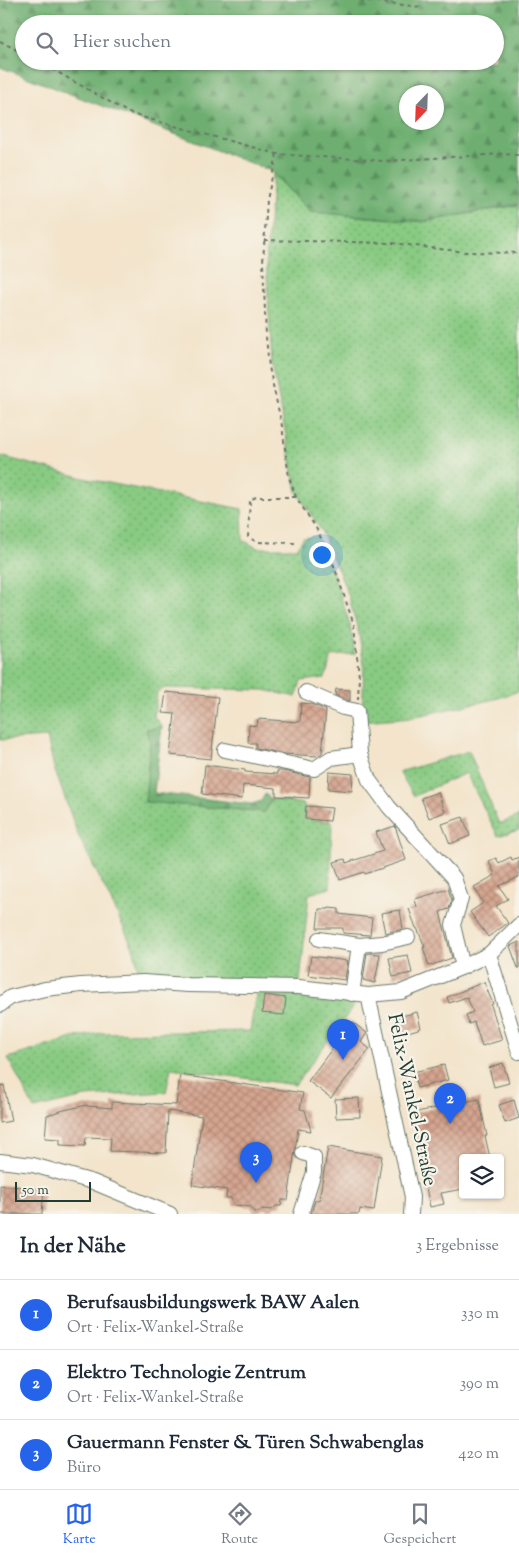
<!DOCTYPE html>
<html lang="de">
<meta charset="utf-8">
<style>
:root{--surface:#fff;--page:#f6f6f7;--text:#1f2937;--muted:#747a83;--line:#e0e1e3;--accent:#2563eb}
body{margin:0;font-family:"Sorts Mill Goudy",serif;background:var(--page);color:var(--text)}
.controls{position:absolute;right:15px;bottom:15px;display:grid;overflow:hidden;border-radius:5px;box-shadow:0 1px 4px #0004}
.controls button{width:45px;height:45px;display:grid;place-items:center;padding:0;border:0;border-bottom:1px solid var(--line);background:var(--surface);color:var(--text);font:25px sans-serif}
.compass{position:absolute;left:399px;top:85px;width:45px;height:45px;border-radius:50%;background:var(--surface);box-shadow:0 1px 4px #0004;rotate:203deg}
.scale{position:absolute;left:15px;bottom:12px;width:76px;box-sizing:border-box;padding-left:5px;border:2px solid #1f3d34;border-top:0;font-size:14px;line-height:18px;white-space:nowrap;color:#1f3d34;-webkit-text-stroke:4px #f7f3e8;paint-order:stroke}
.you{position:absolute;left:321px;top:554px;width:18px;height:18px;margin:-12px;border:4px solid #fff;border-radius:50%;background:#1a73e8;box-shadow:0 0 0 8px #1a73e833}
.badge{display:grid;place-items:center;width:32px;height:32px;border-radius:50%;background:var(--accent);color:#fff;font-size:16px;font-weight:700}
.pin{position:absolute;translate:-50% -41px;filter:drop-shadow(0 1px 2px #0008)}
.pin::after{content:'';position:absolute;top:26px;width:18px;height:15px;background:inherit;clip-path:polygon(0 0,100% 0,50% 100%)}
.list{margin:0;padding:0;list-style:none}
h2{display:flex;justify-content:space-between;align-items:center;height:65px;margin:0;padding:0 20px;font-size:21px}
h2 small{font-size:16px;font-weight:400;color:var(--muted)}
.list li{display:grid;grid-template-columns:32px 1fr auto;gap:15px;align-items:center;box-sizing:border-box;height:70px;padding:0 20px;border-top:1px solid var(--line)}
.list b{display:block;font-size:19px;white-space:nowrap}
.list p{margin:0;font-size:16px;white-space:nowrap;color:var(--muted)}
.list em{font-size:16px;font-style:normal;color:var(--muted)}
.icon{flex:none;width:28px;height:28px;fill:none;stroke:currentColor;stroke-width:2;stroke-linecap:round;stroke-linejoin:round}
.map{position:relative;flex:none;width:519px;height:1214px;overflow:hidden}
.search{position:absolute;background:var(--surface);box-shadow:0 1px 4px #0004;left:15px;right:15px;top:15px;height:55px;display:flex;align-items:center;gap:12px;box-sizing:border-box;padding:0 18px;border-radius:28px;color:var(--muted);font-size:19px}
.sheet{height:275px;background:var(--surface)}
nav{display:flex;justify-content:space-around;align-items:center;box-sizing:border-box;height:70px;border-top:1px solid var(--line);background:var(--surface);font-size:14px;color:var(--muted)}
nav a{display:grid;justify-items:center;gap:2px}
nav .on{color:var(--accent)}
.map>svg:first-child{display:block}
.grass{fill:url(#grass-dots);stroke:#54845c}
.forest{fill:url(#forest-firs);stroke:#467652;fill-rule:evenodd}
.building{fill:url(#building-cross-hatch)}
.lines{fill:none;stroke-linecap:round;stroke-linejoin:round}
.minor-casing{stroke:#697769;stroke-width:16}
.path{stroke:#697769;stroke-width:2;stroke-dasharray:4 4;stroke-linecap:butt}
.minor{stroke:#fff;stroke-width:14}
.labels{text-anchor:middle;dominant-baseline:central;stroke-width:4.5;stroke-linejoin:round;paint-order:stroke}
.street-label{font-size:20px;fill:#1f3d34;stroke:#f7f3e8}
</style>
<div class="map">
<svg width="519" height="1214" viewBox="0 0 519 1214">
<defs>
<pattern id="grass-dots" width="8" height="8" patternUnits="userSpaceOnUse" patternTransform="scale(1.25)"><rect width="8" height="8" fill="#89cb83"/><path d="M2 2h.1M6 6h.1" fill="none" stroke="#6fa66c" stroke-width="1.8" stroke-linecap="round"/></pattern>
<pattern id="forest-firs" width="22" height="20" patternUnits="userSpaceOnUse" patternTransform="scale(1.25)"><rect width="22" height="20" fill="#6eaf71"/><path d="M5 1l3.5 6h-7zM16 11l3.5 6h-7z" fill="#5a905e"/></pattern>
<pattern id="building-cross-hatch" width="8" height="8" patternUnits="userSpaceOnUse" patternTransform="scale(1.25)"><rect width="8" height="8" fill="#d6a590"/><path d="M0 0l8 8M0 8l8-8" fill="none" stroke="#ad8876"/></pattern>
</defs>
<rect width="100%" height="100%" fill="#f7f3e8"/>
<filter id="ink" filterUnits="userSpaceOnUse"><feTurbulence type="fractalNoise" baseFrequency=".02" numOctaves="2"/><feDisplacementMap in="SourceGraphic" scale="10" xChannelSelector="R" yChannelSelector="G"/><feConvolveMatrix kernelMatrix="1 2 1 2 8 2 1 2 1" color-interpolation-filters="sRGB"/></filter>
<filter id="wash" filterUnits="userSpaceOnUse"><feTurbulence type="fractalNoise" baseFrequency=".0096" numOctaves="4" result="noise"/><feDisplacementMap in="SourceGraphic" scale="20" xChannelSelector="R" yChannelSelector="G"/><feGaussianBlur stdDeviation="1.12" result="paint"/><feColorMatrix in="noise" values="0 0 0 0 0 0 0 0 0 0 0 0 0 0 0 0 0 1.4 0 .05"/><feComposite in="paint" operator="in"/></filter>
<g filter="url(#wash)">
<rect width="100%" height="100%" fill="#f3e4cb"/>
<g class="grass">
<path d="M273 174 310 212 424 222 519 205V691L495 699 412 717 362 721 364 665 359 634 348 594 322 532 297 492 272 364 266 259Z"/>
<path d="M0 456 88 479 242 509 243 540 257 548H297L303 538 316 536 332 570 350 625 355 654 332 656 325 678 301 681 296 697 264 690 165 688 157 692 154 717 162 726 146 730 150 743 145 802 265 812 271 799 304 804 305 819 332 822 330 888 309 894 300 982 140 978 134 950 115 909 78 835 54 768 47 737 0 740Z"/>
<path d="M469 751 499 824 519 816V830L498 836 466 773 414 796 399 772Z"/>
<path d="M257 987 347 997 354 1006 295 1085 171 1068 166 1092 85 1097 34 1109 8 1058 76 1037 102 1033 250 1031Z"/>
</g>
<g class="forest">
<path d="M0 0H519V204L424 221 310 212 271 171 0 67ZM24 24H495V61H24ZM406 92H436V122H406Z"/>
<path d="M162 726 154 793 252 804 261 801 265 794 271 799 265 812 145 802 150 743 146 730Z"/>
</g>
<g id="blocks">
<g class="building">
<path d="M336 689 350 690V701L335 695Z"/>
<path d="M166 692 218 697 211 759 170 755 175 714 163 713Z"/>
<path d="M301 703 311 704 326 710 322 753 317 756 284 754 256 748V743H248L249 725 257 726 258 719 300 722Z"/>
<path d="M205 765 245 770V772L277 774V771H283L310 777 309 798 276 796V788L243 785 242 799 202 794Z"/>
<path d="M329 772 353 774 352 791 328 789Z"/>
<path d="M438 792 445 812 429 818 421 798Z"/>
<path d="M306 806 332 808 330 821 305 819Z"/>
<path d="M463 817 470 836 450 844 442 824Z"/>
<path d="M395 826 406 860 365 874 364 872 340 880 334 862 345 859 346 863 383 851 376 832Z"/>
<path d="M511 857 512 860 519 857V877L499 886 508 899 496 906 508 923 488 937 470 912 483 903 474 887 495 875 489 861 496 858 499 863Z"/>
<path d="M448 889 452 900 449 909 440 912 452 958 429 966 423 947H425L417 928H416L409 909 417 907 415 899Z"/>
<path d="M329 908 339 909V914L372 918 370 935 343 933V928H317L319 909H329Z"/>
<path d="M400 910 403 929 385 933 381 913Z"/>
<path d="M519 942V968H518L510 946Z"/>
<path d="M367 953 380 954 375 983 363 980Z"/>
<path d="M408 955 412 973 393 977 389 958Z"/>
<path d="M311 956 348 961 345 980 308 975Z"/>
<path d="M484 982 493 1004 491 1005 502 1040 482 1046 474 1022 469 1024 466 1015 473 1012 467 997 449 1003 447 997Z"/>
<path d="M264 995 286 998 284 1015 262 1013Z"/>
<path d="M417 1012 421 1028 402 1034 398 1017Z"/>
<path d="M352 1022 367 1033 361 1042 370 1049 331 1098 308 1081Z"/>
<path d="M503 1063 509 1083 494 1087 489 1068Z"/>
<path d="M444 1065 448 1080 417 1088 413 1072Z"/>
<path d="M180 1075 303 1093 300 1109 305 1110 311 1131 298 1129 288 1200H282L281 1206H276L272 1210 262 1209 259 1212H254L251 1207 234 1205 231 1198H226L227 1190 192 1185 202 1116 168 1111 166 1153 110 1151 111 1138 86 1137 85 1146 60 1145V1139L45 1138 47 1115 64 1110 87 1105V1106L112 1108V1102L176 1105Z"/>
<path d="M4 1085 11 1121 0 1123V1086Z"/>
<path d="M359 1098 360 1117 336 1118 335 1099Z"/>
<path d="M479 1099 487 1136H485L490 1158H463V1189L441 1193 444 1204 430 1207 420 1158 422 1157 412 1113Z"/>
<path d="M514 1100 519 1118 505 1123 499 1105Z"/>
<path d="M328 1147 382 1156 374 1211 360 1209 359 1214H311L315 1200H319Z"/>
<path d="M0 1185 44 1189 42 1214H0Z"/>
</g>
</g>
</g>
<g filter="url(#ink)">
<use href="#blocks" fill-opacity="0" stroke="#697769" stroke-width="1"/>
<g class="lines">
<g class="minor-casing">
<g id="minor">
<path d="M306 692 343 708 357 711 360 754 369 780 389 807 454 878 461 899 453 925 463 967"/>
<path d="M225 750 314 769 331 758 360 754"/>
<path d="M319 939 359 945 382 943 408 937"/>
<path d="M489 954 519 1052"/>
<path d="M352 994 359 945"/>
<path d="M368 995 412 1197 411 1214"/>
<path d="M0 1005 11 997 45 989 81 985 143 982 188 985 299 987 368 995 401 992 463 967 489 954 519 925"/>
<path d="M0 1161 33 1165 93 1182 170 1214"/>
<path d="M301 1214 314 1172V1157L303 1153"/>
</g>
</g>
<g class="path">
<path d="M360 0 421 7"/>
<path d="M0 41 24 54"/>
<path d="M38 61 131 114 277 154 384 161 503 154 519 155"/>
<path d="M277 154 267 200 263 262 266 337 269 367 282 426 289 477 296 497 316 528 332 560 354 625 359 677 358 699"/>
<path d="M264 240 391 243 465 252 519 253"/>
<path d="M296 497H256L250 500 248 537 257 542 294 543 297 542"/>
</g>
<use href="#minor" class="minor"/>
</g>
</g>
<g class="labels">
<g class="street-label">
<text transform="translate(411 1100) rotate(78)">Felix-Wankel-Straße</text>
</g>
</g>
</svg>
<div class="controls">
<button><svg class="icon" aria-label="layers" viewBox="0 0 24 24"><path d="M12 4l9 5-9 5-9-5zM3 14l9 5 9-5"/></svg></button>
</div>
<svg class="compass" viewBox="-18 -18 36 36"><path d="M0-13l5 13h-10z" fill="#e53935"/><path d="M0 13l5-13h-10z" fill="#747a83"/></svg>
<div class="scale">50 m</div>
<div class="you"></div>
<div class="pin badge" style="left:343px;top:1060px">1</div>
<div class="pin badge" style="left:450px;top:1124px">2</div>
<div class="pin badge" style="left:256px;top:1183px">3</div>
<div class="search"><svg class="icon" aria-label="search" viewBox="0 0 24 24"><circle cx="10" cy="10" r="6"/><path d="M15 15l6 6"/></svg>Hier suchen</div>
</div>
<section class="sheet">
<h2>In der Nähe<small>3 Ergebnisse</small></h2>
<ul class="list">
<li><span class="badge">1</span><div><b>Berufsausbildungswerk BAW Aalen</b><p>Ort · Felix-Wankel-Straße</p></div><em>330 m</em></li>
<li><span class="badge">2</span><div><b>Elektro Technologie Zentrum</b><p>Ort · Felix-Wankel-Straße</p></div><em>390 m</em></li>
<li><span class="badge">3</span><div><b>Gauermann Fenster &amp; Türen Schwabenglas</b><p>Büro</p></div><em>420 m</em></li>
</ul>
</section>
<nav>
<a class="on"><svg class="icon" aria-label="map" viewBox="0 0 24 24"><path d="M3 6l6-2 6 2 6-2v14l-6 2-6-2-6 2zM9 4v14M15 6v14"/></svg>Karte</a>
<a><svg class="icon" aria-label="directions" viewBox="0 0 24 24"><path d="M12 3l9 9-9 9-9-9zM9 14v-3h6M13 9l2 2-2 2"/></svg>Route</a>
<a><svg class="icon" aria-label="saved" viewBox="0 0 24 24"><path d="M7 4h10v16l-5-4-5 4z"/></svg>Gespeichert</a>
</nav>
